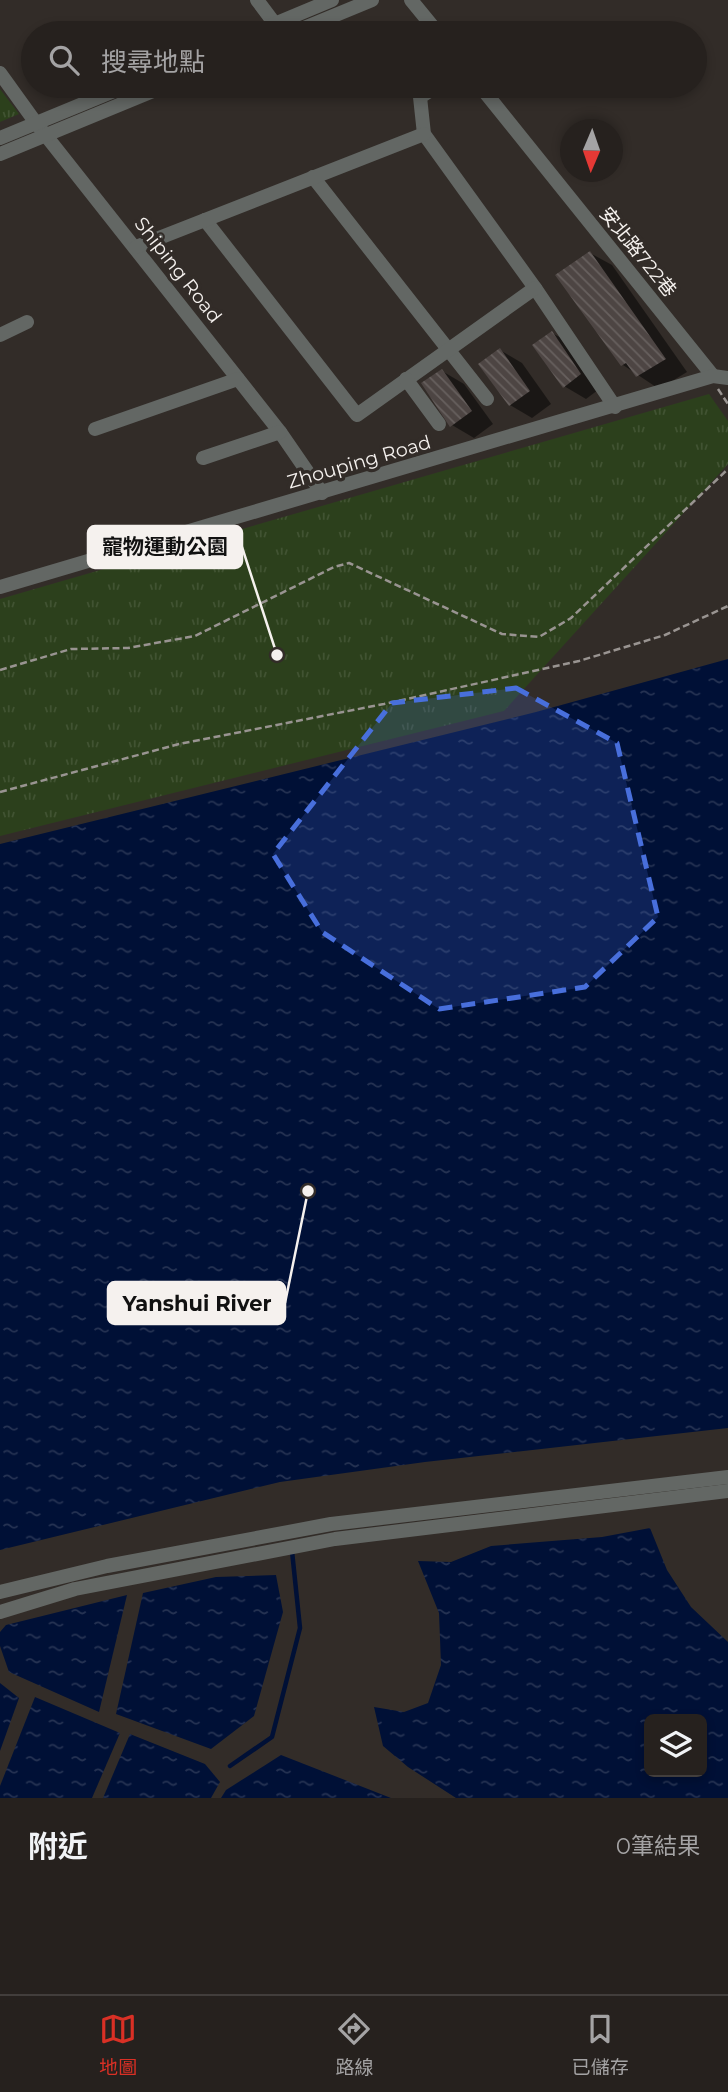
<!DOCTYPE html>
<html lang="zh-TW">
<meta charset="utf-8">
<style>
:root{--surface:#26211e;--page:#2e2927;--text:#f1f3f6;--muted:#a4a3a4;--line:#423e3c;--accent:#d93025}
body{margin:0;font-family:Montserrat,"Noto Sans TC",sans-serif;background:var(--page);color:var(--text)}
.controls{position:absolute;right:21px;bottom:21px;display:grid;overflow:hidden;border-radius:10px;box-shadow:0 4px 10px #0003}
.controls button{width:63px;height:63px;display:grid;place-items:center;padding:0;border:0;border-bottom:2px solid var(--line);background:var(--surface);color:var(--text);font:35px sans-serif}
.compass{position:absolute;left:560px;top:119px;width:63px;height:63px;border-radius:50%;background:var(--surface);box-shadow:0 4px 10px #0003;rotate:182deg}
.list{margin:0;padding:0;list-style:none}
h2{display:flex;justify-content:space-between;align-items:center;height:91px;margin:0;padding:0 28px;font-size:30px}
h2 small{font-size:23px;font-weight:400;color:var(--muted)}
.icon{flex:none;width:38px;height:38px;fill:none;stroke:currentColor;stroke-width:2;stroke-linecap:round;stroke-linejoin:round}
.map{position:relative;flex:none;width:728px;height:1798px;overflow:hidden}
.search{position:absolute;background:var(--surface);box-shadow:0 4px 10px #0003;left:21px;right:21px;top:21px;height:77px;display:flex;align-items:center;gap:18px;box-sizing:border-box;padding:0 24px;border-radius:38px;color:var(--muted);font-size:26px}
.sheet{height:196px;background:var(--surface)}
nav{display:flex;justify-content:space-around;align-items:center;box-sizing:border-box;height:98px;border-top:2px solid var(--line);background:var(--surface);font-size:19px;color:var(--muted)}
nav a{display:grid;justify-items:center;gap:4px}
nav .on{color:var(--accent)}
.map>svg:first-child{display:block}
.park{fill:url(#park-tufts)}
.water{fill:url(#water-ripples);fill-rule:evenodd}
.shadow{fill:#0007}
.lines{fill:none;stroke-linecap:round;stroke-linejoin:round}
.stream{stroke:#001036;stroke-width:4.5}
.building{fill:url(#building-back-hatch)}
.path{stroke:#999491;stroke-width:2.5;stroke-dasharray:7 3.5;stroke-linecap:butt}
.minor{stroke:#636764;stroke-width:14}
.marked{fill:#486fdc;fill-opacity:0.2;stroke:#486fdc;stroke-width:5;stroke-dasharray:14 9;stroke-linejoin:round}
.labels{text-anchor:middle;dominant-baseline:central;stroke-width:7;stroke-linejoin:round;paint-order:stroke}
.street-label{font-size:19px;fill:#f5f1ee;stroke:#322c28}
.leader{fill:none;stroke:#f5f1ee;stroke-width:2.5}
.callout-dot{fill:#f5f1ee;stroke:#322c28;stroke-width:2.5}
.callout{fill:#f5f1ee;stroke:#f5f1ee;stroke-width:2.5}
.callout-label{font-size:21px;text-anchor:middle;font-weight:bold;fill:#111}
</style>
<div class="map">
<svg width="728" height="1798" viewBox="0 0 728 1798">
<defs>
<pattern id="park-tufts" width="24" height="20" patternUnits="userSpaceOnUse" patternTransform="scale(1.75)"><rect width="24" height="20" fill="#2c401c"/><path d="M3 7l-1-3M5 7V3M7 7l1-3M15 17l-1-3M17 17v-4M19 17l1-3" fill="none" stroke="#415332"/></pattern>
<pattern id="water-ripples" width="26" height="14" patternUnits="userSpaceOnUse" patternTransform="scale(1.75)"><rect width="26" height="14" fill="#001036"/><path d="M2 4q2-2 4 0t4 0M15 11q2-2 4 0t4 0" fill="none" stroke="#263353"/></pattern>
<pattern id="building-back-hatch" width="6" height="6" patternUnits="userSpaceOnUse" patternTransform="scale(1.75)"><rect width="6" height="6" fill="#4d4543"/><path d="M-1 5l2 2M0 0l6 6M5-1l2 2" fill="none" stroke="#67605e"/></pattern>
</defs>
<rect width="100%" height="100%" fill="#322c28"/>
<g class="park">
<path d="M0 89 19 114 0 122Z"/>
<path d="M709 394 728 421V464L504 711 0 836V599Z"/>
</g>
<g class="water">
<path d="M728 659V1428L425 1462 280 1482 0 1550V844L536 712Z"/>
<path d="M650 1528 667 1570 691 1607 728 1642V1798H456L408 1767 383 1746 374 1707 404 1712 428 1703 441 1665 439 1613 418 1561 451 1562 491 1546 602 1537ZM649 1719H702V1772H649Z"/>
<path d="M276 1575 283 1612 254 1716 211 1749 116 1714 143 1593 216 1577Z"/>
<path d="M127 1595 99 1712 9 1672 0 1646V1632L6 1625Z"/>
<path d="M0 1683 19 1698 0 1751Z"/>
<path d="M35 1697 120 1733 92 1798H0V1786Z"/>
<path d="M130 1734 205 1764 220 1782 211 1798H103Z"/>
<path d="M281 1755 391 1798H221L226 1790Z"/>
</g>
<g class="shadow">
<path d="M590 253 612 265 687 372 659 389 623 365 558 276Z"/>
<path d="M552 333 574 345 602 387 586 399 564 386Z"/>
<path d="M500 350 522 363 551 404 532 418 510 405Z"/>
<path d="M442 371 464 384 493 424 474 438 452 425Z"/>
</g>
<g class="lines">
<path class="stream" d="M230 1766 272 1737 300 1628 292 1551"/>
</g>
<g class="building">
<path d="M590 251 666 359 636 377 626 363 621 366 555 275Z"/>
<path d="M552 331 581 374 563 388 532 345Z"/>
<path d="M500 348 530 391 509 406 478 364Z"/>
<path d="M442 369 472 411 450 427 421 383Z"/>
</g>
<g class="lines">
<g class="path">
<path d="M718 389 728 404"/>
<path d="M0 670 71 649 128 648 195 636 334 567 349 563 502 634 539 637 571 618 728 469"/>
<path d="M0 792 179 744 384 704 579 661 665 635 728 606"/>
</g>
<g class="minor">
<path d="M257 0 275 24"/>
<path d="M411 0 438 33"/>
<path d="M253 33 332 0"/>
<path d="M292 33 372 0"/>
<path d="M0 73 36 123 280 432 322 493"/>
<path d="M437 86 420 97 424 134 535 288 615 407"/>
<path d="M480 86 713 376"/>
<path d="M0 138 126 86"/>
<path d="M0 154 165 86"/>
<path d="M313 177 487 399"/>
<path d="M205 220 357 415 535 288"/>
<path d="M136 247 424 134"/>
<path d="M0 335 27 322"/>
<path d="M406 379 439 424"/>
<path d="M95 429 238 379"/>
<path d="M203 458 280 432"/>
<path d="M0 587 713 376 728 378"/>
<path d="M0 1592 107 1566 331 1524 728 1477"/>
<path d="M0 1612 75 1589 335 1539 728 1491"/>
</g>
</g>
<path class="marked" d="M516 688 617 743 658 917 585 987 439 1009 322 932 273 854 392 703Z"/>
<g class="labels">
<g class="street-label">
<text transform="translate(638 252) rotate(51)">安北路722巷</text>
<text transform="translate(178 270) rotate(52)">Shiping Road</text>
<text transform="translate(359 462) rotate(-16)">Zhouping Road</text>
</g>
</g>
<path class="leader" d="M277 655L242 547M308 1191L285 1303"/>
<g class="callout-dot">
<circle cx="277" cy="655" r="7"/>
<circle cx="308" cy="1191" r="7"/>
</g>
<g class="callout">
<rect x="88" y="526" width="154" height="42" rx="7"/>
<rect x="108" y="1282" width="177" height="42" rx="7"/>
</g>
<g class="callout-label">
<text x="165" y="554">寵物運動公園</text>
<text x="197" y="1311">Yanshui River</text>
</g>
</svg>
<div class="controls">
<button><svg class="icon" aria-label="layers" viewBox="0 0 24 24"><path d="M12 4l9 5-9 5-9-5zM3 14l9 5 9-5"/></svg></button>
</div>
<svg class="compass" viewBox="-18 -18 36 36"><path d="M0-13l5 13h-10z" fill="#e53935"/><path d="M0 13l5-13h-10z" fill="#a4a3a4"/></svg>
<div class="search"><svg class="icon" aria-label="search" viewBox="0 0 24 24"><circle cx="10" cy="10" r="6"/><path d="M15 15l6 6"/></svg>搜尋地點</div>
</div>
<section class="sheet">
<h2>附近<small>0筆結果</small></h2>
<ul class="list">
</ul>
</section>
<nav>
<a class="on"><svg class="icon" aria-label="map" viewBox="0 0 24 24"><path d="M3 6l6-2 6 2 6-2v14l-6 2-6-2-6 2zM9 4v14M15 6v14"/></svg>地圖</a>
<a><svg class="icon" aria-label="directions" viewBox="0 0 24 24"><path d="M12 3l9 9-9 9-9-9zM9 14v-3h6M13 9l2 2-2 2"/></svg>路線</a>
<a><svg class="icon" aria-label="saved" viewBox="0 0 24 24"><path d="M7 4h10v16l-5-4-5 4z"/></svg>已儲存</a>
</nav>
